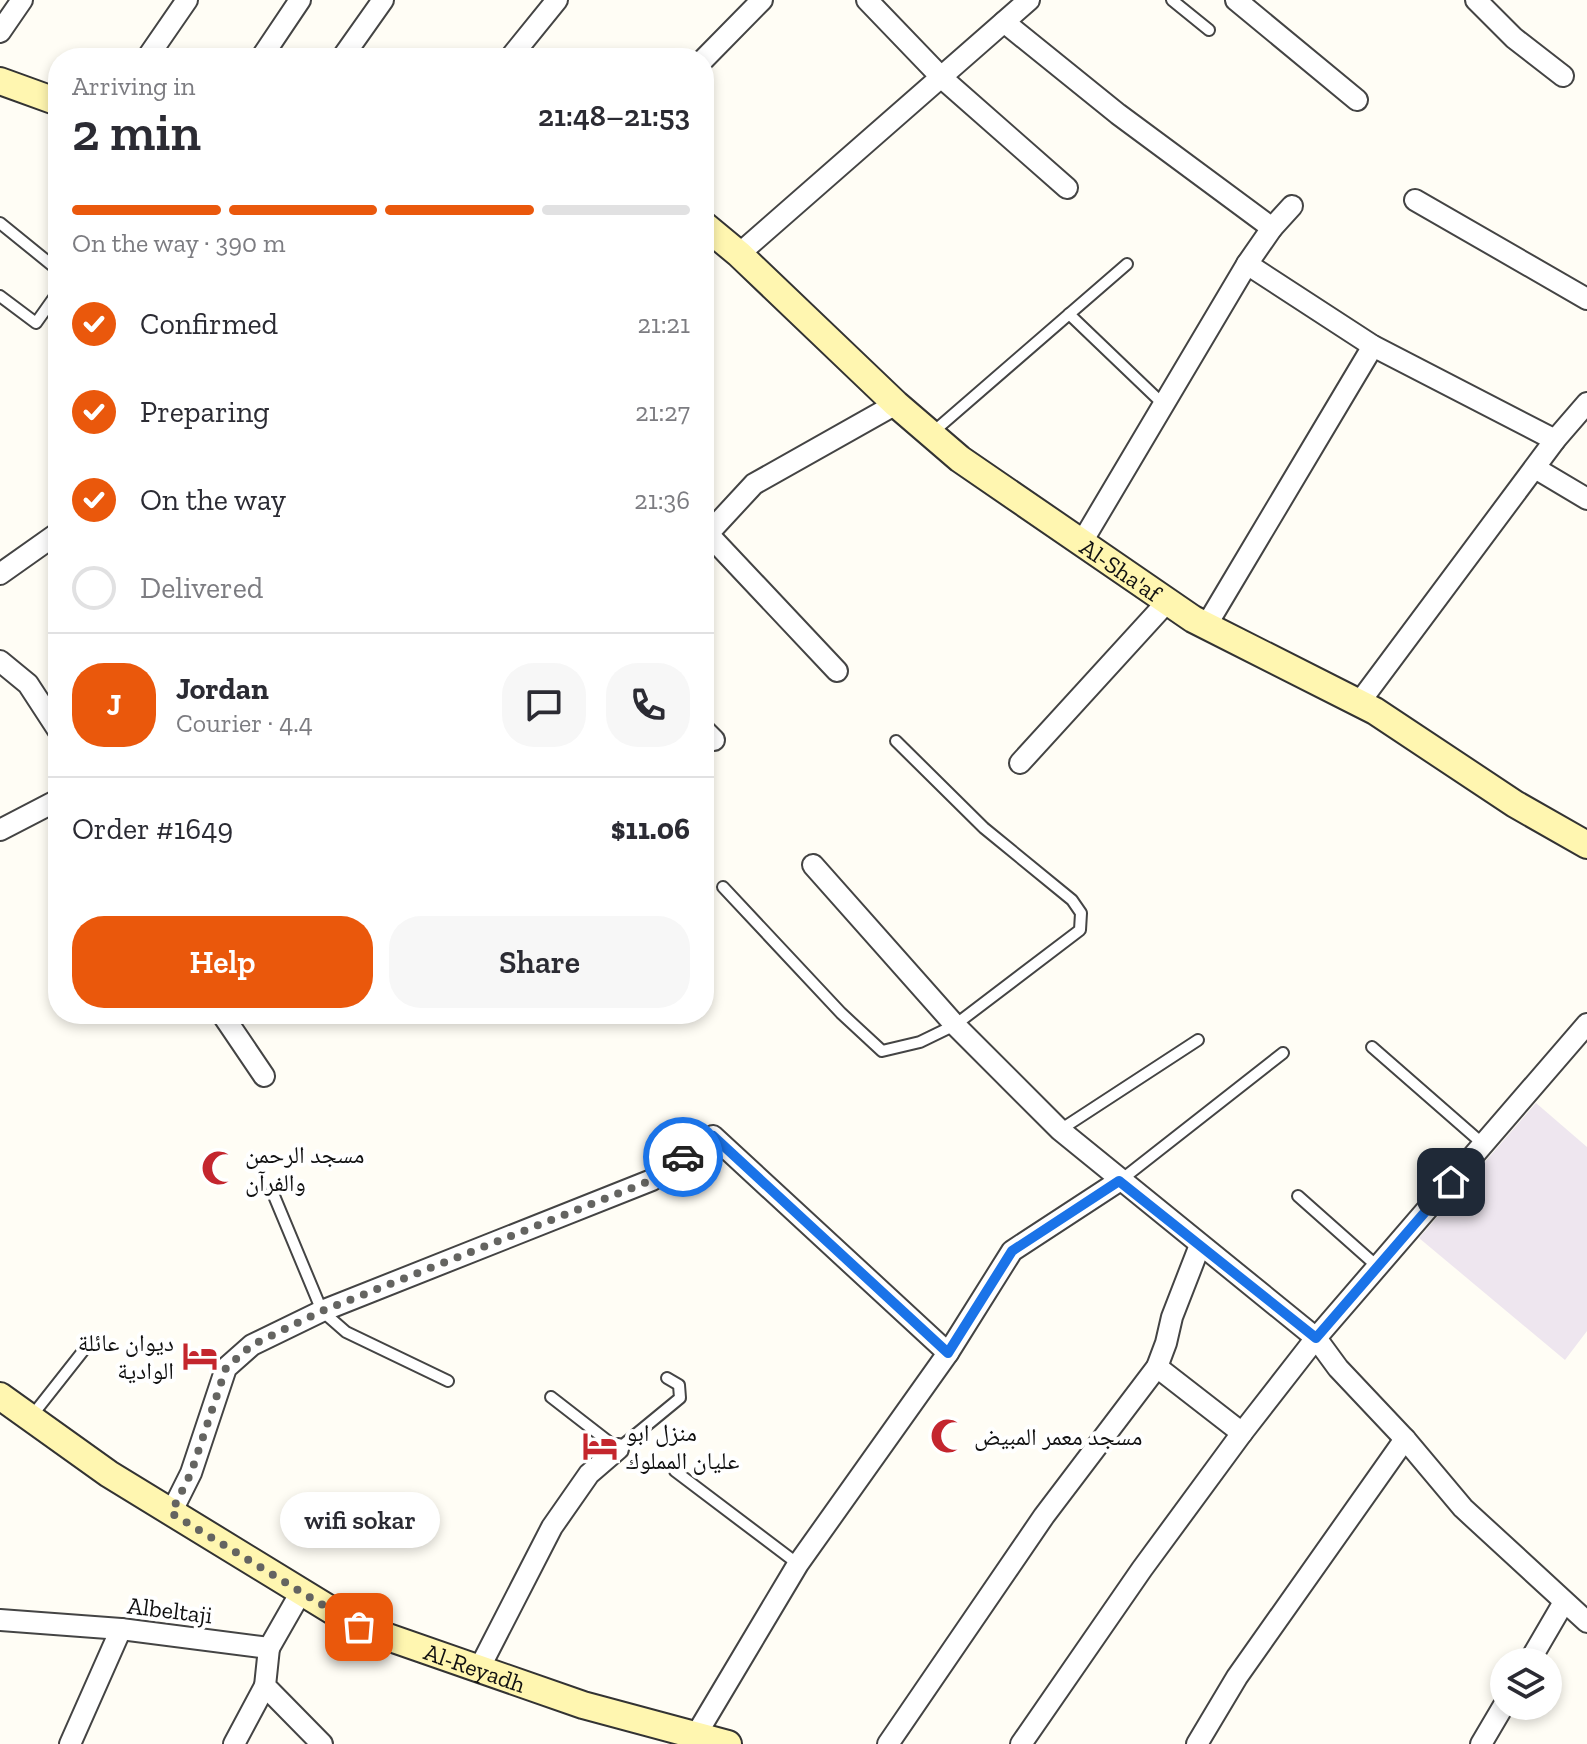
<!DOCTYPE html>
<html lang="en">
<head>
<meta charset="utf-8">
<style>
  body { margin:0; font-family:"Zilla Slab","Noto Naskh Arabic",serif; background:#f7f7f7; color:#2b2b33; height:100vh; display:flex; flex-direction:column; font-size:30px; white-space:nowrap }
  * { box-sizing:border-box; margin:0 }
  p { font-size:26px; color:#7c7c81 }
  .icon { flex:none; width:44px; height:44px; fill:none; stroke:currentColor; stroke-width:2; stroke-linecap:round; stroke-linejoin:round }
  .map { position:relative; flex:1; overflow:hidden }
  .details { position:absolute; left:48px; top:48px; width:666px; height:976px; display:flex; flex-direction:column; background:#fff; border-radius:32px; box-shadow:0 4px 12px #0003 }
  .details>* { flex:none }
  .tools { position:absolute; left:1490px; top:1648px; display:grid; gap:16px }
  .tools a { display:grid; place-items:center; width:72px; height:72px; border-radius:50%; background:#fff; box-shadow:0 4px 12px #0003; font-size:40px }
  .pin { position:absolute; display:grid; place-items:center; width:68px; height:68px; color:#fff; margin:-34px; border-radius:16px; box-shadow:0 4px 12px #0006 }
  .courier { position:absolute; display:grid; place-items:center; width:80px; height:80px; margin:-40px; border:6px solid #1a73e8; border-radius:50%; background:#fff; color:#222; box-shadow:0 2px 10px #0007 }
  .bubble { position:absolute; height:56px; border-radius:28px; background:#fff; box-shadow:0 4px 12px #0003; font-size:26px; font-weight:600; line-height:56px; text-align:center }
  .overview em { font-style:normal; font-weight:600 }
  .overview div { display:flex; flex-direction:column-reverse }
  .overview { display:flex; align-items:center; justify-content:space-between; height:136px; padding:0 24px }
  h1 { font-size:52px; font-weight:600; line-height:60px }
  .bar { display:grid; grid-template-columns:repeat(4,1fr); gap:12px 8px; align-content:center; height:96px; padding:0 24px }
  .bar i { height:10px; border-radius:6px; background:#e1e1e2 }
  .bar .current { background:#ea580c }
  .bar p { grid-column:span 4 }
  .line { display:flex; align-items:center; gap:20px; padding:0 24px; border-top:2px solid #e1e1e2 }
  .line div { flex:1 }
  .round { display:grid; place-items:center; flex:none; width:84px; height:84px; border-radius:32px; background:#f7f7f7 }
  ol { padding:0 24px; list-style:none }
  li { display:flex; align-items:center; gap:24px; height:88px }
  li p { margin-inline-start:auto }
  li .icon { padding:8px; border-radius:50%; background:#ea580c; color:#fff; stroke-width:4 }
  li:last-child { color:#7c7c81 }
  li i { width:44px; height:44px; border:4px solid #e1e1e2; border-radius:50% }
  .action { display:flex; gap:16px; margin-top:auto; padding:16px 24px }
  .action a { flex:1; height:92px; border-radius:32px; background:#ea580c; color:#fff; font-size:32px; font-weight:600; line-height:92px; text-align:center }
  .action a+a { background:#f7f7f7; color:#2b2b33 }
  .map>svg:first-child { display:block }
  .industrial { fill:#eee6ef }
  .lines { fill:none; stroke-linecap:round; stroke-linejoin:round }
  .lane-casing { stroke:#444; stroke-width:14 }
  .street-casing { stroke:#444; stroke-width:24 }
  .secondary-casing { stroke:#333; stroke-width:30 }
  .lane { stroke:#fff; stroke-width:10 }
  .street { stroke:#fff; stroke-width:20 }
  .secondary { stroke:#fff6b0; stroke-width:26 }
  .done { stroke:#646461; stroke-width:8; stroke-dasharray:0 14.4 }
  .route { stroke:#1a73e8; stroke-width:10 }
  .labels { text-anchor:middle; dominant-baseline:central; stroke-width:8; stroke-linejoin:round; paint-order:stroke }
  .street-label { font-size:24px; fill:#111; stroke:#fff }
  .poi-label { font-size:24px; fill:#111; stroke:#fff; text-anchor:start }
</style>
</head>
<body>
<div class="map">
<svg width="1587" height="1744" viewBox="0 0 1587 1744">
  <rect width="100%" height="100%" fill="#fffdf5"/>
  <polygon class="industrial" points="1536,1103 1587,1147 1587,1331 1565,1360 1419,1238"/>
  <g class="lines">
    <g class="lane-casing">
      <g id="lane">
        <polyline points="1172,0 1209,30"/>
        <polyline points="0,223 58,270"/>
        <polyline points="0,296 36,323 58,292"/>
        <polyline points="1069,314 1163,404"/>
        <polyline points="932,433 1127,264"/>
        <polyline points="723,887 841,1013 882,1051 920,1042 955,1025 1080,930 1081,913 1072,900 984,828 896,741"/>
        <polyline points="1372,1047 1483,1144"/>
        <polyline points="1060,1130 1198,1040"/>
        <polyline points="1121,1180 1283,1053"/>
        <polyline points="272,1191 322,1311 346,1332 448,1381"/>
        <polyline points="1298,1196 1378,1267"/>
        <polyline points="551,1397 618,1449 680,1398 679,1385 667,1378"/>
        <polyline points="31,1417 87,1346"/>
        <polyline points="675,1471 798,1564"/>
      </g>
    </g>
    <g class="street-casing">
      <g id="street">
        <polyline points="867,0 942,78 1067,188"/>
        <polyline points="1236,0 1357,100"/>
        <polyline points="1476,0 1514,38 1563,76"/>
        <polyline points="1004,22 1118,114 1272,228"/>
        <polyline points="0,32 22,0"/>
        <polyline points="147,58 187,0"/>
        <polyline points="261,58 300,0"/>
        <polyline points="342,58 383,0"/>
        <polyline points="510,58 557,0"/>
        <polyline points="704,59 762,0"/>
        <polyline points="1415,200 1587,299"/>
        <polyline points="739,254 1029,0"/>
        <polyline points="1247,264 1373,346 1555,440"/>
        <polyline points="1535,468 1587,499"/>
        <polyline points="708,534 837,671"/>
        <polyline points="704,538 754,484 896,404"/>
        <polyline points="1082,542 1247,264 1272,228 1292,206"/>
        <polyline points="0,574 58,533"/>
        <polyline points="1206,626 1373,346"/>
        <polyline points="0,661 28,684 58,730"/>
        <polyline points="1359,703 1555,440 1587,403"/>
        <polyline points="704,730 714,740"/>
        <polyline points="1020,763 1167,602"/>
        <polyline points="0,830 58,800"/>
        <polyline points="813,865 955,1025 1060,1130 1316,1338 1338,1368 1405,1439 1463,1508 1587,1622"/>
        <polyline points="222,1014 264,1076"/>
        <polyline points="1157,1367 1242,1433"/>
        <polyline points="171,1513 191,1473 226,1368 252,1345 322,1311 652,1180 713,1136 948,1353"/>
        <polyline points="0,1620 121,1629 269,1648 301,1592"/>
        <polyline points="269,1648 265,1686 322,1744"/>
        <polyline points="1529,1662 1564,1602"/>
        <polyline points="479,1669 552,1527 589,1474 618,1449"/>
        <polyline points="696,1735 798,1564 948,1353 1012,1251 1119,1181"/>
        <polyline points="70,1744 121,1629"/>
        <polyline points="234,1744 265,1686"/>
        <polyline points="888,1744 1044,1516 1157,1367 1166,1343 1172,1317 1200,1245"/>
        <polyline points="1021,1744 1142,1569 1242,1433 1316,1338 1587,1024"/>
        <polyline points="1197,1744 1237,1677 1405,1439"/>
        <polyline points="1481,1744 1504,1705"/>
      </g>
    </g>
    <g class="secondary-casing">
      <g id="secondary">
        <polyline points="0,81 58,102"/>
        <path id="s1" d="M 704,225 L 739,254 L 896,404 L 960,459 L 1193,619 L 1375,711 L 1515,804 L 1587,845"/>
        <path id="s2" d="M 0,1396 L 109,1474 L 359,1627 L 583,1705 L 728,1744"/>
      </g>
    </g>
    <use href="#lane" class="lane"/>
    <use href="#street" class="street"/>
    <use href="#secondary" class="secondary"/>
  </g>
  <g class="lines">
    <polyline class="done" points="359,1627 171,1513 191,1473 226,1368 252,1345 322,1311 652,1180 683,1157"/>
    <polyline class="route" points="683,1157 713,1136 948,1353 1012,1251 1119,1181 1316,1338 1451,1182"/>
  </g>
  <defs>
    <g id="mosque-bare" transform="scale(2.76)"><path d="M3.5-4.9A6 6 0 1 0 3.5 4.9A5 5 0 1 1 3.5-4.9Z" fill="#c4262e" stroke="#fff" stroke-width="2.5" paint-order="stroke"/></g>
    <g id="hotel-bare" transform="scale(2.76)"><path d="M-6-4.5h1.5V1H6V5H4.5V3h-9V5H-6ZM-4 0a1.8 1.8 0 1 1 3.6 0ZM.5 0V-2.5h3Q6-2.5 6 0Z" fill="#c4262e" stroke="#fff" stroke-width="2.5" paint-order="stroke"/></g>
  </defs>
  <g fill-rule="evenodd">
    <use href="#mosque-bare" x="219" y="1168"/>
    <use href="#hotel-bare" x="200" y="1356"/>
    <use href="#mosque-bare" x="948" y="1436"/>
    <use href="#hotel-bare" x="600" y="1446"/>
  </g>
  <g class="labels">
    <g class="street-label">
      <text stroke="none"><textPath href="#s1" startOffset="542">Al-Sha'af</textPath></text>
      <text transform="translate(170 1610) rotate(7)">Albeltaji</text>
      <text stroke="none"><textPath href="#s2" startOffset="550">Al-Reyadh</textPath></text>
    </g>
    <g class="poi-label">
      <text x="245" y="1154">مسجد الرحمن<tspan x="245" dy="28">والفرآن</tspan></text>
      <text x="174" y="1342" text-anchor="end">ديوان عائلة<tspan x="174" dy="28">الوادية</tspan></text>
      <text x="626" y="1432">منزل ابو<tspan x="626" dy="28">عليان المملوك</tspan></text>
      <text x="974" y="1436">مسجد معمر المبيض</text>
    </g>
  </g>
</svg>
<div class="tools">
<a><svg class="icon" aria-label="layers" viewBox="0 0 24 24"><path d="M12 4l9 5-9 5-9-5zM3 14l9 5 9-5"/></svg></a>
</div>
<div class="pin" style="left:359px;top:1627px;background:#ea580c"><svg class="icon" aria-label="bag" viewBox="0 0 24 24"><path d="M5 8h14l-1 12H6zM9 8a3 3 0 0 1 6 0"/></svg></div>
<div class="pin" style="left:1451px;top:1182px;background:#1f2937"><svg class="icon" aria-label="home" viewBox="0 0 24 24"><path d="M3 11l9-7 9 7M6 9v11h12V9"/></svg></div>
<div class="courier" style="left:683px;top:1157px"><svg class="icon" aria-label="car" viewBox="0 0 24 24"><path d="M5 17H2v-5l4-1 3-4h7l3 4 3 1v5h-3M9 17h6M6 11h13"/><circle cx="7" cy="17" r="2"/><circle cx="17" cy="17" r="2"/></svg></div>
<div class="bubble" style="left:280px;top:1492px;width:160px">wifi sokar</div>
<section class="details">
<div class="overview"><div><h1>2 min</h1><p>Arriving in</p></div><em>21:48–21:53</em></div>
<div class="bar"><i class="current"></i><i class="current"></i><i class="current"></i><i></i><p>On the way · 390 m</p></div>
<ol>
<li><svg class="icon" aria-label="check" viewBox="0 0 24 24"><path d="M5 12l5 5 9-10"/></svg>Confirmed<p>21:21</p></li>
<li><svg class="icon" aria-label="check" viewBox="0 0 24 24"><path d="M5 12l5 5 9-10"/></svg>Preparing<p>21:27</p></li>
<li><svg class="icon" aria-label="check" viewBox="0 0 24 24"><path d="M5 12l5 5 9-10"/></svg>On the way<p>21:36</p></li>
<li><i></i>Delivered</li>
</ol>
<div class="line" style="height:144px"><b class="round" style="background:#ea580c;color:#fff">J</b><div><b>Jordan</b><p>Courier · 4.4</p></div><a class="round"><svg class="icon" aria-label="chat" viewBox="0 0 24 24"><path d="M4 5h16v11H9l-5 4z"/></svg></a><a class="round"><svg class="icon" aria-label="phone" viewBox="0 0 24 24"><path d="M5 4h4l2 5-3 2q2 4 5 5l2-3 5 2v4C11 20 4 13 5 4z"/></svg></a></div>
<div class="line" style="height:104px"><div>Order #1649</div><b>$11.06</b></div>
<div class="action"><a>Help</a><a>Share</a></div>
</section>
</div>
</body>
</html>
